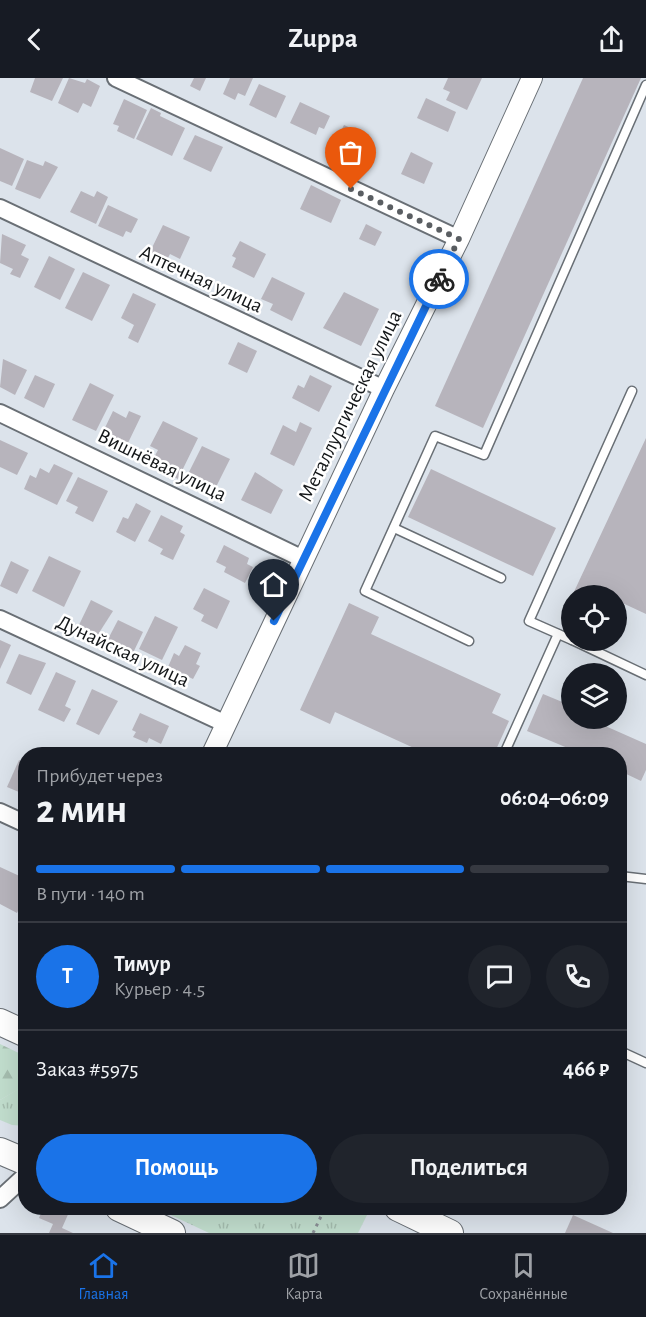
<!DOCTYPE html>
<html lang="ru">
<head>
<meta charset="utf-8">
<style>
  body { margin:0; font-family:"Alegreya Sans",sans-serif; background:#20242c; color:#f1f3f6; height:100vh; display:flex; flex-direction:column; font-size:22px; white-space:nowrap }
  * { box-sizing:border-box; margin:0 }
  p { font-size:20px; color:#9ea1a6 }
  .icon { flex:none; width:33px; height:33px; fill:none; stroke:currentColor; stroke-width:2; stroke-linecap:round; stroke-linejoin:round }
  .map { position:relative; flex:1; overflow:hidden }
  .panel { position:absolute; left:18px; top:669px; width:609px; height:468px; display:flex; flex-direction:column; background:#171b24; border-radius:24px; box-shadow:0 6px 24px #0002 }
  .panel>* { flex:none }
  .buttons { position:absolute; left:561px; top:507px; display:grid; gap:12px }
  .buttons a { display:grid; place-items:center; width:66px; height:66px; border-radius:50%; background:#171b24; box-shadow:0 6px 24px #0002; font-size:30px }
  .pin { position:absolute; display:grid; place-items:center; width:51px; height:51px; color:#fff; margin:-62px -26px; border-radius:50% 50% 50% 0; rotate:-45deg; box-shadow:0 0 6px #0007 }
  .pin .icon { rotate:45deg }
  .courier { position:absolute; display:grid; place-items:center; width:60px; height:60px; margin:-30px; border:4px solid #1a73e8; border-radius:50%; background:#fff; color:#222; box-shadow:0 2px 8px #0007 }
  .headline em { font-style:normal; font-weight:700 }
  .headline div { display:flex; flex-direction:column-reverse }
  .headline { display:flex; align-items:center; justify-content:space-between; height:102px; padding:0 18px }
  h1 { font-size:39px; font-weight:700; line-height:45px }
  .bar { display:grid; grid-template-columns:repeat(4,1fr); gap:9px 6px; align-content:center; height:72px; padding:0 18px }
  .bar i { height:8px; border-radius:4px; background:#363941 }
  .bar .on { background:#1a73e8 }
  .bar p { grid-column:span 4 }
  .line { display:flex; align-items:center; gap:15px; padding:0 18px; border-top:2px solid #363941 }
  .line div { flex:1 }
  .round { display:grid; place-items:center; flex:none; width:63px; height:63px; border-radius:32px; background:#20242c }
  .action { display:flex; gap:12px; margin-top:auto; padding:12px 18px }
  .action a { flex:1; height:69px; border-radius:36px; background:#1a73e8; color:#fff; font-size:24px; font-weight:700; line-height:69px; text-align:center }
  .action a+a { background:#20242c; color:#f1f3f6 }
  header { display:flex; justify-content:space-between; align-items:center; height:78px; padding:0 18px; background:#171b24; font-size:27px; font-weight:700 }
  .dock { display:flex; justify-content:space-around; align-items:center; height:84px; border-top:2px solid #363941; background:#171b24; font-size:16px; color:#9ea1a6 }
  .dock a { display:grid; justify-items:center; gap:3px }
  .dock .on { color:#1a73e8 }
  .map>svg:first-child { display:block }
  .grass { fill:url(#grass-tufts) }
  .forest { fill:url(#forest-firs) }
  .building { fill:#b7b4bc }
  .lines { fill:none; stroke-linecap:round; stroke-linejoin:round }
  .service-casing { stroke:#696f75; stroke-width:11 }
  .minor-casing { stroke:#696f75; stroke-width:20 }
  .tertiary-casing { stroke:#696f75; stroke-width:22 }
  .primary-casing { stroke:#696f75; stroke-width:28 }
  .path { stroke:#8a8f95; stroke-width:3; stroke-dasharray:3 4.5; stroke-linecap:butt }
  .service { stroke:#fff; stroke-width:8 }
  .minor { stroke:#fff; stroke-width:16 }
  .tertiary { stroke:#fff; stroke-width:20 }
  .primary { stroke:#fff; stroke-width:26 }
  .done { stroke:#5a5e62; stroke-width:6; stroke-dasharray:0 10.8 }
  .route { stroke:#1a73e8; stroke-width:8 }
  .labels { text-anchor:middle; dominant-baseline:central; stroke-width:5; stroke-linejoin:round; paint-order:stroke }
  .street-label { font-size:21px; fill:#141719; stroke:#fff }
</style>
</head>
<body>
<header><svg class="icon" aria-label="back" viewBox="0 0 24 24"><path d="M15 5l-7 7 7 7"/></svg>Zuppa<svg class="icon" aria-label="share" viewBox="0 0 24 24"><path d="M12 15V3M7 8l5-5 5 5M5 13v7h14v-7"/></svg></header>
<div class="map">
<svg width="646" height="1155" viewBox="0 0 646 1155">
  <defs>
    <pattern id="grass-tufts" width="24" height="20" patternUnits="userSpaceOnUse" patternTransform="scale(1.5)"><rect width="24" height="20" fill="#c1ddcd"/><path d="M3 7l-1-3M5 7V3M7 7l1-3M15 17l-1-3M17 17v-4M19 17l1-3" fill="none" stroke="#a5bdaf"/></pattern>
    <pattern id="forest-firs" width="22" height="20" patternUnits="userSpaceOnUse" patternTransform="scale(1.5)"><rect width="22" height="20" fill="#c1ddcd"/><path d="M5 1l3.5 6h-7zM16 11l3.5 6h-7z" fill="#a5bdaf"/></pattern>
  </defs>
  <rect width="100%" height="100%" fill="#dce3eb"/>
  <g class="grass">
    <polygon points="25,1007 25,1048 12,1047 0,1042 0,1022"/>
    <polygon points="156,1130 357,1130 368,1135 358,1155 209,1155"/>
  </g>
  <polygon class="forest" points="0,966 25,978 26,1007 0,1022"/>
  <g class="building">
    <polygon points="35,0 63,0 52,23 30,14"/>
    <polygon points="69,0 85,5 87,1 100,8 91,29 83,25 78,35 58,25"/>
    <polygon points="194,0 206,0 200,13 190,8"/>
    <polygon points="230,0 253,0 245,18 238,15 235,22 223,16"/>
    <polygon points="448,0 482,0 467,32 446,22 450,14 443,11"/>
    <polygon points="583,0 641,0 483,350 435,328"/>
    <polygon points="259,6 286,18 276,40 249,27"/>
    <polygon points="426,20 456,34 448,54 417,40"/>
    <polygon points="124,21 147,32 134,61 117,53 119,48 113,46"/>
    <polygon points="300,24 330,38 324,51 319,49 316,57 290,45"/>
    <polygon points="151,30 161,35 160,38 185,50 172,78 136,61"/>
    <polygon points="344,47 368,58 359,76 335,65"/>
    <polygon points="195,57 223,69 211,94 183,81"/>
    <polygon points="0,70 24,81 12,108 0,103"/>
    <polygon points="411,74 433,85 424,106 401,96"/>
    <polygon points="27,82 43,88 45,83 58,89 40,121 15,111"/>
    <polygon points="311,107 341,122 331,145 300,131"/>
    <polygon points="81,113 94,119 97,113 108,119 96,146 70,134"/>
    <polygon points="108,127 138,141 131,155 126,153 123,159 98,148"/>
    <polygon points="366,146 382,154 375,168 359,161"/>
    <polygon points="163,147 190,159 180,181 170,176 166,184 149,176"/>
    <polygon points="2,156 26,167 21,177 29,181 20,200 10,196 13,191 0,185"/>
    <polygon points="240,163 266,176 254,200 232,189 236,180 232,178"/>
    <polygon points="49,178 75,191 60,222 34,209"/>
    <polygon points="83,194 110,207 92,243 65,230"/>
    <polygon points="272,199 305,215 292,243 270,232 273,226 261,221"/>
    <polygon points="344,214 379,231 361,268 323,250"/>
    <polygon points="133,215 156,226 138,265 128,260 134,247 121,240"/>
    <polygon points="238,264 257,273 247,295 228,286"/>
    <polygon points="3,281 27,292 15,317 0,309"/>
    <polygon points="35,297 55,306 44,330 24,320"/>
    <polygon points="310,297 332,308 319,334 292,320 298,307 304,310"/>
    <polygon points="90,305 114,317 96,353 72,342"/>
    <polygon points="113,333 126,340 129,333 141,338 127,367 102,356"/>
    <polygon points="163,343 198,360 178,401 150,387 158,372 150,368"/>
    <polygon points="300,344 312,350 294,388 270,376 283,347 296,354"/>
    <polygon points="646,360 646,536 616,522 616,518 572,518"/>
    <polygon points="0,362 28,375 17,397 0,389"/>
    <polygon points="202,368 230,381 215,411 187,398"/>
    <polygon points="54,386 73,395 57,427 24,411 30,397 36,400 40,390 49,395"/>
    <polygon points="431,391 556,450 533,498 408,439"/>
    <polygon points="255,394 283,412 271,436 241,422"/>
    <polygon points="78,399 108,413 93,444 75,435 78,429 66,423"/>
    <polygon points="136,425 151,433 135,464 116,454 123,439 128,441"/>
    <polygon points="161,437 183,448 180,454 185,457 173,482 160,476 163,471 148,463"/>
    <polygon points="224,467 249,480 247,486 253,489 245,505 224,494 226,489 216,484"/>
    <polygon points="49,478 81,493 64,529 32,513"/>
    <polygon points="11,483 29,492 17,516 0,508"/>
    <polygon points="204,510 230,523 217,551 201,543 204,537 193,531"/>
    <polygon points="91,522 113,533 97,558 78,549"/>
    <polygon points="349,525 379,539 371,556 501,616 492,635 509,643 494,676 427,676 335,634 330,646 300,632"/>
    <polygon points="155,538 178,549 162,582 139,571"/>
    <polygon points="118,542 143,554 133,575 107,563"/>
    <polygon points="0,562 11,567 0,591"/>
    <polygon points="185,567 201,575 196,586 200,588 193,601 168,589 174,575 179,578"/>
    <polygon points="19,576 46,585 31,617 6,605"/>
    <polygon points="56,594 76,603 65,628 71,631 64,644 38,632"/>
    <polygon points="92,611 118,623 99,657 76,646"/>
    <polygon points="543,616 572,628 572,640 595,640 594,643 646,666 646,692 641,703 620,693 620,676 582,676 527,653"/>
    <polygon points="140,635 169,648 161,666 149,660 147,665 133,659 136,654 132,652"/>
    <polygon points="19,682 26,685 26,717 7,709"/>
    <polygon points="0,789 26,801 26,817 17,835 0,826"/>
    <polygon points="43,1130 70,1132 62,1150 73,1155 49,1155 53,1146 39,1140"/>
    <polygon points="500,1130 515,1130 513,1135"/>
    <polygon points="573,1137 613,1155 565,1155"/>
  </g>
  <g class="lines">
    <g class="service-casing">
      <g id="service">
        <polyline points="394,450 501,500"/>
        <polyline points="572,562 529,543 632,313"/>
        <polyline points="572,562 646,597"/>
        <polyline points="469,563 365,513 435,358 484,377 646,7"/>
        <polyline points="504,676 558,556"/>
        <polyline points="620,798 646,801"/>
        <polyline points="620,973 646,985"/>
      </g>
    </g>
    <g class="minor-casing">
      <g id="minor">
        <polyline points="116,0 459,161"/>
        <polyline points="0,130 384,311"/>
        <polyline points="0,335 303,481"/>
        <polyline points="0,541 226,646"/>
        <polyline points="0,734 26,746"/>
        <polyline points="0,1121 26,1097"/>
      </g>
    </g>
    <g class="tertiary-casing">
      <polyline id="tertiary" points="212,676 384,311 459,161 532,0"/>
    </g>
    <g class="primary-casing">
      <g id="primary">
        <polyline points="0,944 26,956"/>
        <polyline points="0,1073 26,1084"/>
        <polyline points="119,1130 172,1155"/>
        <polyline points="398,1130 450,1155"/>
      </g>
    </g>
    <polyline class="path" points="313,1155 325,1130"/>
    <use href="#service" class="service"/>
    <use href="#minor" class="minor"/>
    <use href="#tertiary" class="tertiary"/>
    <use href="#primary" class="primary"/>
  </g>
  <g class="lines">
    <polyline class="done" points="351,111 459,161 439,201"/>
    <polyline class="route" points="274,543 439,201"/>
  </g>
  <g class="labels">
    <g class="street-label">
      <text transform="translate(201 201) rotate(25)">Аптечная улица</text>
      <text transform="translate(350 328) rotate(-64)">Металлургическая улица</text>
      <text transform="translate(162 387) rotate(26)">Вишнёвая улица</text>
      <text transform="translate(123 573) rotate(25)">Дунайская улица</text>
    </g>
  </g>
</svg>
<div class="buttons">
<a><svg class="icon" aria-label="locate" viewBox="0 0 24 24"><circle cx="12" cy="12" r="6"/><path d="M12 2v4M12 18v4M2 12h4M18 12h4"/></svg></a>
<a><svg class="icon" aria-label="layers" viewBox="0 0 24 24"><path d="M12 4l9 5-9 5-9-5zM3 14l9 5 9-5"/></svg></a>
</div>
<div class="pin" style="left:351px;top:111px;background:#ea580c"><svg class="icon" aria-label="bag" viewBox="0 0 24 24"><path d="M5 8h14l-1 12H6zM9 8a3 3 0 0 1 6 0"/></svg></div>
<div class="pin" style="left:274px;top:543px;background:#1f2937"><svg class="icon" aria-label="home" viewBox="0 0 24 24"><path d="M3 11l9-7 9 7M6 9v11h12V9"/></svg></div>
<div class="courier" style="left:439px;top:201px"><svg class="icon" aria-label="bike" viewBox="0 0 24 24"><circle cx="6" cy="16" r="4"/><circle cx="18" cy="16" r="4"/><path d="M6 16l4-8h5l3 8M10 8l3 8H6M13 5h3"/></svg></div>
<section class="panel">
<div class="headline"><div><h1>2 мин</h1><p>Прибудет через</p></div><em>06:04–06:09</em></div>
<div class="bar"><i class="on"></i><i class="on"></i><i class="on"></i><i></i><p>В пути · 140 m</p></div>
<div class="line" style="height:108px"><b class="round" style="background:#1a73e8;color:#fff">Т</b><div><b>Тимур</b><p>Курьер · 4.5</p></div><a class="round"><svg class="icon" aria-label="chat" viewBox="0 0 24 24"><path d="M4 5h16v11H9l-5 4z"/></svg></a><a class="round"><svg class="icon" aria-label="phone" viewBox="0 0 24 24"><path d="M5 4h4l2 5-3 2q2 4 5 5l2-3 5 2v4C11 20 4 13 5 4z"/></svg></a></div>
<div class="line" style="height:78px"><div>Заказ #5975</div><b>466 ₽</b></div>
<div class="action"><a>Помощь</a><a>Поделиться</a></div>
</section>
</div>
<nav class="dock">
<a class="on"><svg class="icon" aria-label="home" viewBox="0 0 24 24"><path d="M3 11l9-7 9 7M6 9v11h12V9"/></svg>Главная</a>
<a><svg class="icon" aria-label="map" viewBox="0 0 24 24"><path d="M3 6l6-2 6 2 6-2v14l-6 2-6-2-6 2zM9 4v14M15 6v14"/></svg>Карта</a>
<a><svg class="icon" aria-label="saved" viewBox="0 0 24 24"><path d="M7 4h10v16l-5-4-5 4z"/></svg>Сохранённые</a>
</nav>
</body>
</html>
